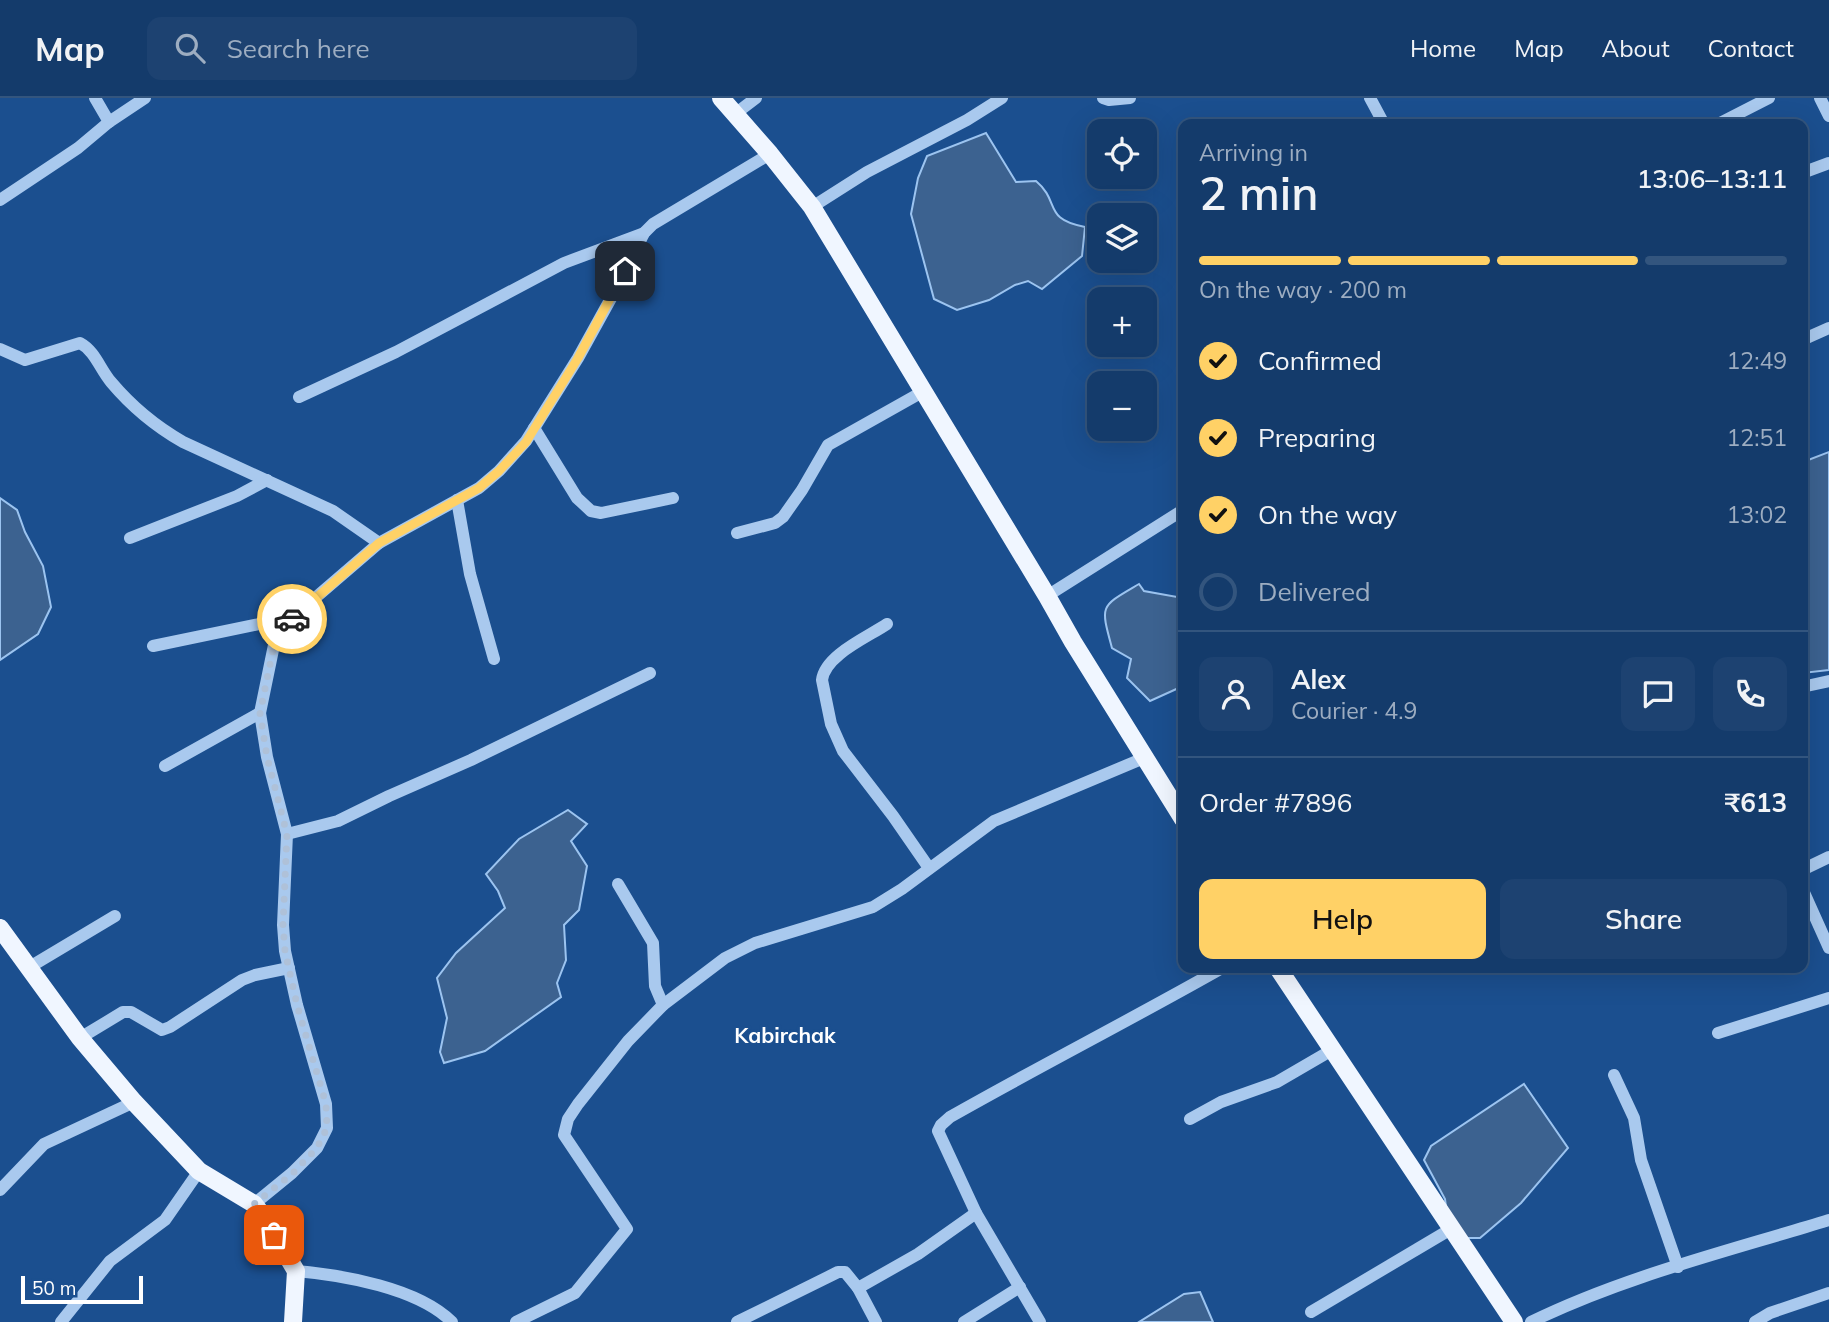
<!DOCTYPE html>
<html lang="en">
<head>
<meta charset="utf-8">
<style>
  body { margin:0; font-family:Mulish,sans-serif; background:#1d4271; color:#f1f3f6; height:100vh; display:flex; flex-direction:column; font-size:26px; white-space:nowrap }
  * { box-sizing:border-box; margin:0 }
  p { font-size:23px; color:#9dadc1 }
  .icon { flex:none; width:38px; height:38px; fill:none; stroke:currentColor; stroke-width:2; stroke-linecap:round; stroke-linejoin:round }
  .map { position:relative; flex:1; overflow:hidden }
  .panel { position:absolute; left:1178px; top:21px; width:630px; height:854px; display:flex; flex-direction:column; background:#143b6b; border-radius:14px; box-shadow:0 7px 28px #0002,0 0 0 2px #33557e }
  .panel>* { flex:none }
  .buttons { position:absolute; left:1087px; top:21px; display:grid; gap:14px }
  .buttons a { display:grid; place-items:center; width:70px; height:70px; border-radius:14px; background:#143b6b; box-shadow:0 7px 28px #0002,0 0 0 2px #33557e; font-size:35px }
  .scale { position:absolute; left:21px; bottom:18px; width:122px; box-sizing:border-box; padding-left:7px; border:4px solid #fff; border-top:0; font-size:19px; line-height:24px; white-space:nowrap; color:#fff; -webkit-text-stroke:5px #1b4f8f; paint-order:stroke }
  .pin { position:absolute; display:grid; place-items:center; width:60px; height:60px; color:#fff; margin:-30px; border-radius:14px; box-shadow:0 4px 10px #0006 }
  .courier { position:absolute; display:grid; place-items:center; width:70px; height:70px; margin:-35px; border:5px solid #ffd166; border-radius:50%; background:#fff; color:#222; box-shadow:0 2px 9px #0007 }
  .overview em { font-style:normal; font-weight:600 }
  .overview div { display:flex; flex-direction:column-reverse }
  .overview { display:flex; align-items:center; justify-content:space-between; height:119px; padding:0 21px }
  h1 { font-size:46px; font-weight:600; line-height:52px }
  .bar { display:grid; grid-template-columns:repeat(4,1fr); gap:10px 7px; align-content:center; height:84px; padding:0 21px }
  .bar i { height:9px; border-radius:5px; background:#33557e }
  .bar .selected { background:#ffd166 }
  .bar p { grid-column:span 4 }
  .line { display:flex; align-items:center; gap:18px; padding:0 21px; border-top:2px solid #33557e }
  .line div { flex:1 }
  .round { display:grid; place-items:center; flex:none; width:74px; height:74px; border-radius:14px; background:#1d4271 }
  ol { padding:0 21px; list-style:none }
  li { display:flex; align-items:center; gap:21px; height:77px }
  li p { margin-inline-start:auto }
  li .icon { padding:7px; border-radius:50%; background:#ffd166; color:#111; stroke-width:4 }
  li:last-child { color:#9dadc1 }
  li i { width:38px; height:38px; border:4px solid #33557e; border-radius:50% }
  .primary-button { display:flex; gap:14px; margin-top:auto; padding:14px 21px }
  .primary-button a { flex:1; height:80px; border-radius:14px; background:#ffd166; color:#111; font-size:28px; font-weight:600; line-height:80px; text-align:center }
  .primary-button a+a { background:#1d4271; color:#f1f3f6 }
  header { display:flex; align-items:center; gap:42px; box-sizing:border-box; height:98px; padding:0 35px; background:#143b6b; border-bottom:2px solid #33557e }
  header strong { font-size:33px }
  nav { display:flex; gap:38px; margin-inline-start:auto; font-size:24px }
  .search { width:490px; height:63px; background:#1d4271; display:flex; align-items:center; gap:18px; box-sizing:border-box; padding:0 24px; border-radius:14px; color:#9dadc1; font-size:26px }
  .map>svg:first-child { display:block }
  .water { fill:#3c6290; stroke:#9cc4f0; stroke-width:2 }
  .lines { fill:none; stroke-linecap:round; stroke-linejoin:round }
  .minor { stroke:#a9c9ee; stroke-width:12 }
  .major { stroke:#f0f6ff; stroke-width:18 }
  .done { stroke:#afc1d8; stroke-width:7; stroke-dasharray:0 12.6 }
  .route { stroke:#ffd166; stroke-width:9 }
  .labels { text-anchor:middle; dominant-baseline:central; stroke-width:6; stroke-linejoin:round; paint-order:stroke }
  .neighbourhood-label { font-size:21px; font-weight:bold; fill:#fff; stroke:#1b4f8f }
</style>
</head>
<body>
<header>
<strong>Map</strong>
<div class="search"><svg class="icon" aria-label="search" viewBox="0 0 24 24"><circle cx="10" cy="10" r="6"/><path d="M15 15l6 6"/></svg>Search here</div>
<nav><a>Home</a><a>Map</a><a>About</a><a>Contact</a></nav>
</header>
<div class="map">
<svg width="1829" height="1224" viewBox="0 0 1829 1224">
  <rect width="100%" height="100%" fill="#1b4f8f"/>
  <g class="water">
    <path d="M 986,35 L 1016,84 L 1036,83 C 1061,104 1042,121 1085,129 L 1082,158 L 1042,191 L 1028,183 L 1015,187 L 989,202 L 957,212 L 934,201 L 911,116 L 918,80 L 927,58 Z"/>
    <polygon points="1829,354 1829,572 1803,575 1803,364"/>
    <polygon points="0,400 17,412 25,434 43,468 51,509 38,536 0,562"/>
    <path d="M 1139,486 L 1144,493 L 1183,500 L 1183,588 L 1150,603 L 1127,580 L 1131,561 L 1112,550 C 1100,506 1100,509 1139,486 Z"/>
    <polygon points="568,712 587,726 571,743 587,768 579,812 564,827 566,862 557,885 561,899 485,953 444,965 440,954 447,920 437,880 456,855 505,810 498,793 486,776 519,741"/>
    <polygon points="1524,986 1568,1050 1521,1105 1480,1140 1463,1140 1448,1123 1445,1101 1424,1062 1431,1048"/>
    <polygon points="1200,1194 1213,1224 1139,1224 1184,1196"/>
  </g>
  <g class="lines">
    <g class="minor">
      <polyline points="95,0 109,24"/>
      <polyline points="1103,0 1109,2 1130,0"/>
      <polyline points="1370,0 1384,26"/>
      <polyline points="1820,0 1829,18"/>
      <polyline points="735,16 756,0"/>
      <polyline points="1718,26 1769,0"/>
      <polyline points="1802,75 1829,65"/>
      <polyline points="0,102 78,50 109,24 145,0"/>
      <polyline points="812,109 867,74 967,22 1002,0"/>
      <polyline points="1802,242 1829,230"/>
      <path d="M 0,251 L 25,262 L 80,245 C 95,253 100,271 111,284 C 132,309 155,328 183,344 L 333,413 L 379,445"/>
      <polyline points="299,299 396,254 564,165 644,135"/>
      <polyline points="534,330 577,400 591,413 601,415 673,400"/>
      <polyline points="457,402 470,476 494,561"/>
      <polyline points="737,435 775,425 783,419 802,392 828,347 924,293"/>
      <polyline points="130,440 237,398 267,382"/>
      <polyline points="1047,498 1183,412"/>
      <path d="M 887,526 C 868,539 825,557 822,582 L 831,626 L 843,653 L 893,718 L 929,770"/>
      <polyline points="153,548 293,519"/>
      <polyline points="1802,589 1829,583"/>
      <polyline points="165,668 260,615"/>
      <polyline points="287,736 338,723 389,698 471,662 650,575"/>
      <polyline points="1802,772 1829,759"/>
      <polyline points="618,786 653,845 655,888 663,907"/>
      <polyline points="1802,790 1829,850"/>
      <polyline points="28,870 115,818"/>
      <polyline points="1718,935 1829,900"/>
      <polyline points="80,940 123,914 131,914 162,932 170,929 242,882 255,877 289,870"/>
      <polyline points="1614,977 1634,1020 1641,1062 1678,1169"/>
      <polyline points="1190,1021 1221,1004 1277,984 1332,952"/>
      <polyline points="0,1092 44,1046 134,1004"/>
      <polyline points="254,1106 292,1075 317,1050 327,1030 326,1006 297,907 285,853 283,827 287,736 267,659 260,615 274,547 283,530 293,519 379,445 479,390 499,373 526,343 578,260 615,193 644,135 653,126 770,56"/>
      <path d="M 296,1173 C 343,1177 418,1190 452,1224"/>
      <polyline points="858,1190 918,1156 976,1115"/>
      <polyline points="1311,1214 1451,1131"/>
      <polyline points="61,1224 110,1163 165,1122 199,1073"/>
      <polyline points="516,1224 575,1195 627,1131 564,1037 568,1021 578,1006 628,943 663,907 725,860 755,845 873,809 902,791 994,723 1144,660"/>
      <polyline points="737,1224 838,1174 845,1174 858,1190 876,1224"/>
      <polyline points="964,1224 1020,1189"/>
      <path d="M 1040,1224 L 976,1115 L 938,1033 L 941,1027 L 950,1019 C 1040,968 1132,921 1222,870"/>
      <path d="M 1531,1224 C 1625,1178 1729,1153 1829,1122"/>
      <polyline points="1755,1224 1770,1215 1829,1195"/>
    </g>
    <g class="major">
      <polyline points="721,0 770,56 812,109 1047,498 1073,544 1183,721"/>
      <polyline points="0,830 80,940 134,1004 199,1073 254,1106 264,1119 296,1173 293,1224"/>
      <polyline points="1278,870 1514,1224"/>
    </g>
  </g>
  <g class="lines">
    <polyline class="done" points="274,1137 254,1106 292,1076 317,1050 327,1030 326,1006 297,907 285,853 283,827 287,736 267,659 260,615 274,547 283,530 292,521"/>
    <polyline class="route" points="292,521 379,445 479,390 499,373 526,344 578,260 625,173"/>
  </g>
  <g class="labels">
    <g class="neighbourhood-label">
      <text x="785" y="937">Kabirchak</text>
    </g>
  </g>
</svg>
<div class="buttons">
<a><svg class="icon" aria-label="locate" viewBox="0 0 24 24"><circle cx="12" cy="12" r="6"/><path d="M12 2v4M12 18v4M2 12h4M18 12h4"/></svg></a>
<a><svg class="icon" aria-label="layers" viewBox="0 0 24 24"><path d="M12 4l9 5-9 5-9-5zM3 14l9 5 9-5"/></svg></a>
<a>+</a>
<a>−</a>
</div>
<div class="scale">50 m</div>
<div class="pin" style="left:274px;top:1137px;background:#ea580c"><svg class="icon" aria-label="bag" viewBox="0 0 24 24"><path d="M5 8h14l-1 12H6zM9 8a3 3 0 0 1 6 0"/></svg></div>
<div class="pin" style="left:625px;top:173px;background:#1f2937"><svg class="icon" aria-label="home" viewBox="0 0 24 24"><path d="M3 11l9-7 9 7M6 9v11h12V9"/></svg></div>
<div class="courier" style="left:292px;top:521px"><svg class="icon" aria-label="car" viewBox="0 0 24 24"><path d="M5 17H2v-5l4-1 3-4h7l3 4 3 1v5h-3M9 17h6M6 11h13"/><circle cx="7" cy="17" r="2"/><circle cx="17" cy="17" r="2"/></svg></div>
<section class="panel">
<div class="overview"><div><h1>2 min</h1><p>Arriving in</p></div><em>13:06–13:11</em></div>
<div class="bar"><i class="selected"></i><i class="selected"></i><i class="selected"></i><i></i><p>On the way · 200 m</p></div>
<ol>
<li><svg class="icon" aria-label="check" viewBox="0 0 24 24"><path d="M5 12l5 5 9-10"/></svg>Confirmed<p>12:49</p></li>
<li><svg class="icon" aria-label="check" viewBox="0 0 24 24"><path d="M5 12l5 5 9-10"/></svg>Preparing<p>12:51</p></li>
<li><svg class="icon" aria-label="check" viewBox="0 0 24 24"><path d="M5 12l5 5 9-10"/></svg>On the way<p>13:02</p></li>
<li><i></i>Delivered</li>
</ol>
<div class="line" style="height:126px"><a class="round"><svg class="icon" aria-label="person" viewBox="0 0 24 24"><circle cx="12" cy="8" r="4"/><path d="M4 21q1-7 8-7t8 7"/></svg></a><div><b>Alex</b><p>Courier · 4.9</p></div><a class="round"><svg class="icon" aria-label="chat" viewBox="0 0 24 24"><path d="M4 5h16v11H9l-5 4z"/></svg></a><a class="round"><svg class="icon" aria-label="phone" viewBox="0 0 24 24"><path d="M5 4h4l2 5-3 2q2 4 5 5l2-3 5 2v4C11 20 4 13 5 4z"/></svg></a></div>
<div class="line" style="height:91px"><div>Order #7896</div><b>₹613</b></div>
<div class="primary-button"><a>Help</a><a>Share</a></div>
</section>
</div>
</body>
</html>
